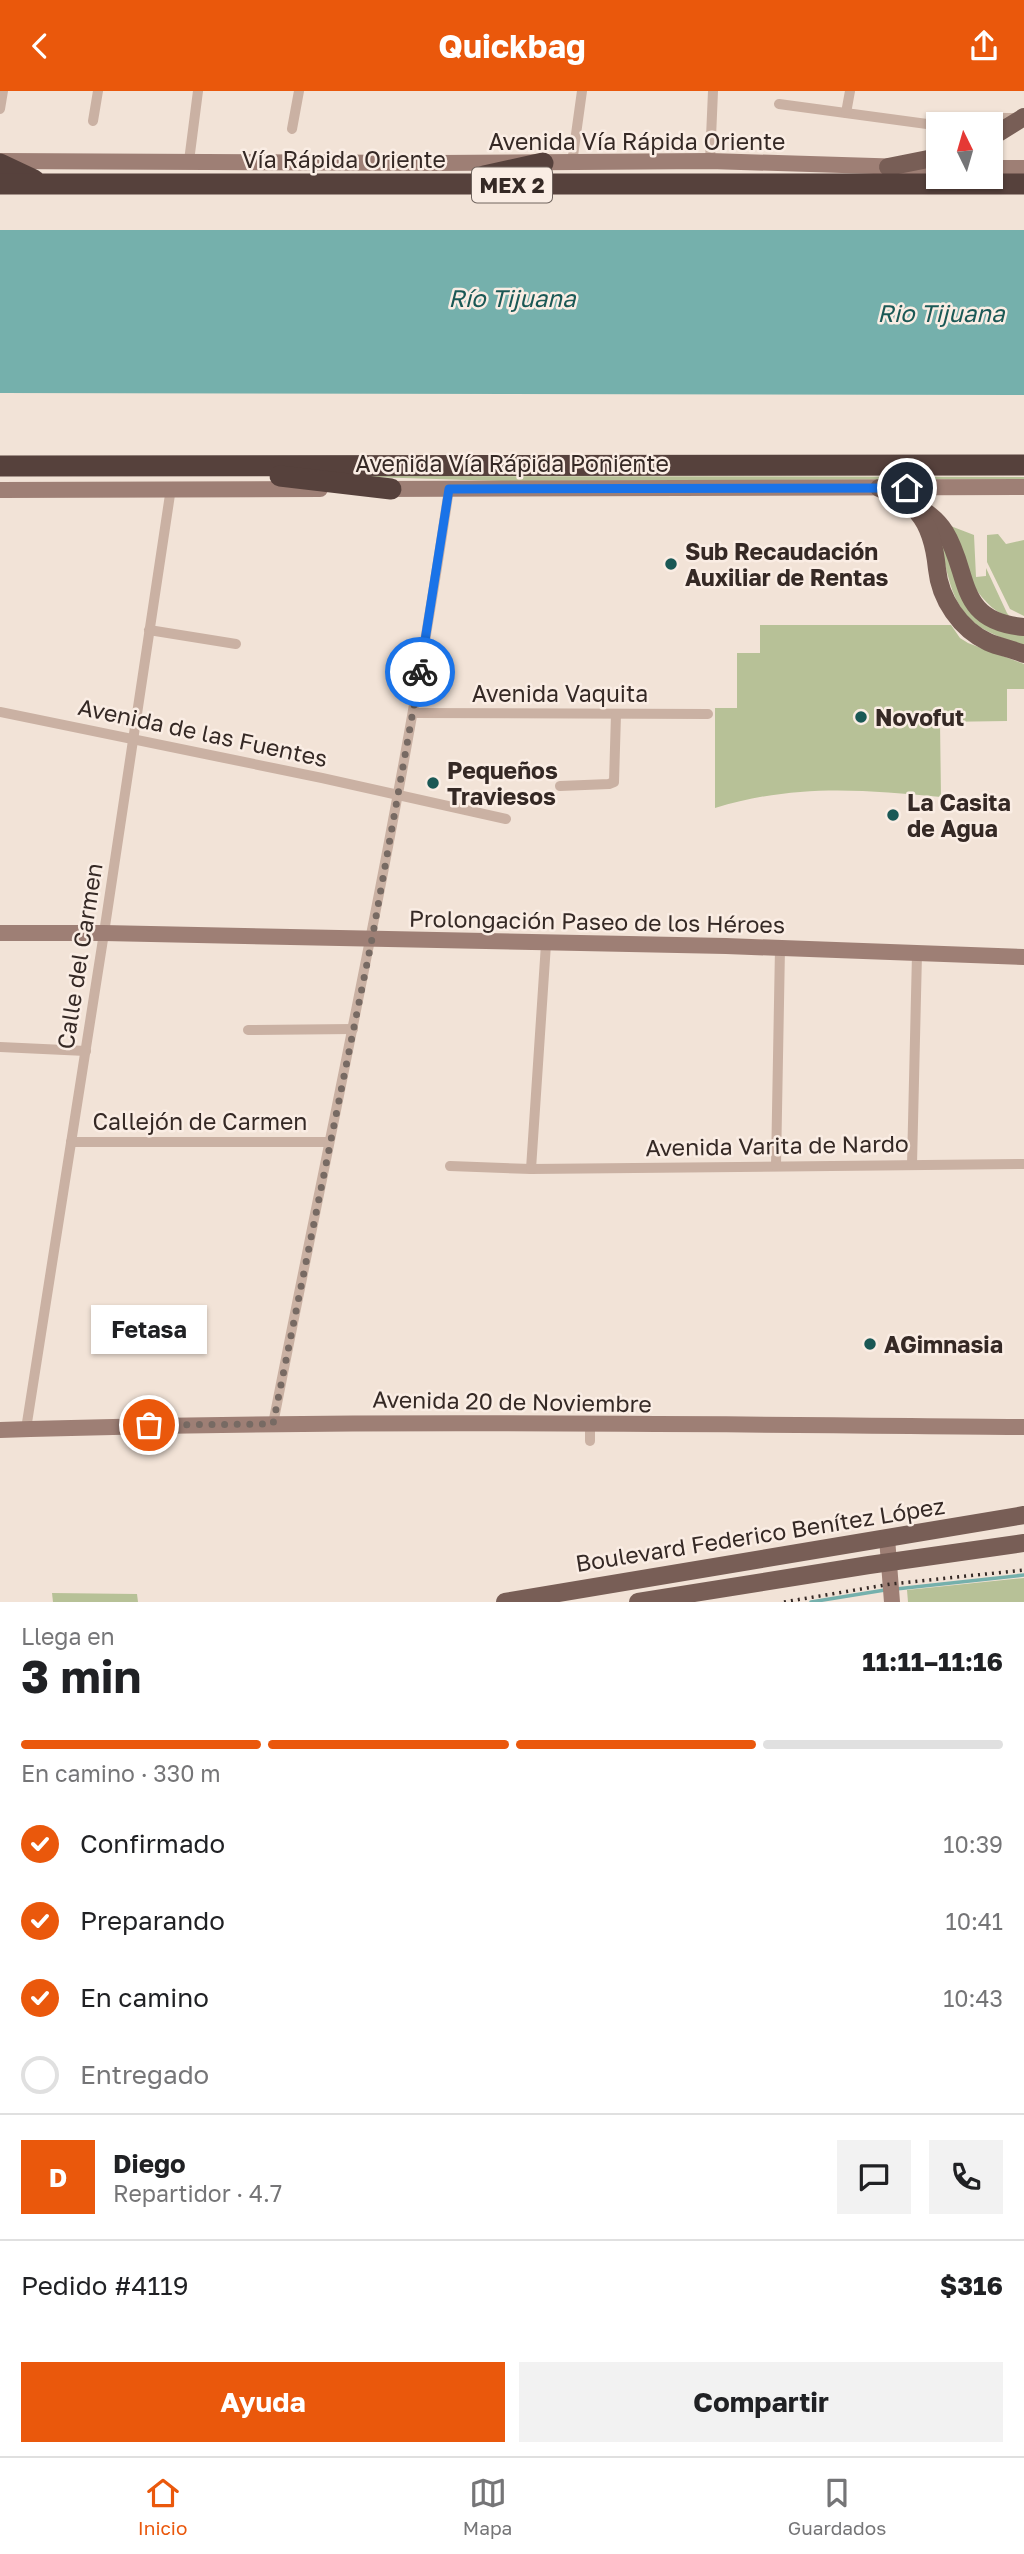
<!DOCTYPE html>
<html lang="es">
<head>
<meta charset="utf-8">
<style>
  body { margin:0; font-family:"Golos Text",sans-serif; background:#f2f2f2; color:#202124; height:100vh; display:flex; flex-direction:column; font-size:26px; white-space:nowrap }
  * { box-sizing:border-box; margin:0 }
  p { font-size:23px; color:#757577 }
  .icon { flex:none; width:38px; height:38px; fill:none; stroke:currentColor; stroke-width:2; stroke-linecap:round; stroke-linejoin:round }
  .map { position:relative; height:1511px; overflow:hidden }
  .drawer { display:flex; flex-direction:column; background:#fff; flex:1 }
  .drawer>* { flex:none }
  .needle { width:46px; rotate:355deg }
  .controls { position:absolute; left:926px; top:21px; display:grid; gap:14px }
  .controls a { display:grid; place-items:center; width:77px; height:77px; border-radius:0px; background:#fff; box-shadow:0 2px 5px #0004; font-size:35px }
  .pin { position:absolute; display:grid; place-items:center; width:60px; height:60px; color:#fff; margin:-30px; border:4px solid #fff; border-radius:50%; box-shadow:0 2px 7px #0007 }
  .courier { position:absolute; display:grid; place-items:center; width:70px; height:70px; margin:-35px; border:5px solid #1a73e8; border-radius:50%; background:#fff; color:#222; box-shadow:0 2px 9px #0007 }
  .bubble { position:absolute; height:49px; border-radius:0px; background:#fff; box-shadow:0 2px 5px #0004; font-size:23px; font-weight:700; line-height:49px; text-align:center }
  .head em { font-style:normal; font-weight:700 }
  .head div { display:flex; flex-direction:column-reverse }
  .head { display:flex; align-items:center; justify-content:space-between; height:119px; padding:0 21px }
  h1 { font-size:46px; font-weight:700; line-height:52px }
  .bar { display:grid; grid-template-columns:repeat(4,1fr); gap:10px 7px; align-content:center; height:84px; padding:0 21px }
  .bar i { height:9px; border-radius:5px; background:#e0e0e0 }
  .bar .on { background:#ea580c }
  .bar p { grid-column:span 4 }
  .line { display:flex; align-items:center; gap:18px; padding:0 21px; border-top:2px solid #e0e0e0 }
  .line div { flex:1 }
  .round { display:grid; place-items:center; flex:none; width:74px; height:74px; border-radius:0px; background:#f2f2f2 }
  ol { padding:0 21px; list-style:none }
  li { display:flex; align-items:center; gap:21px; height:77px }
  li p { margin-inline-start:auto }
  li .icon { padding:7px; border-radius:50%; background:#ea580c; color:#fff; stroke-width:4 }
  li:last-child { color:#757577 }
  li i { width:38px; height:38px; border:4px solid #e0e0e0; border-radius:50% }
  .action { display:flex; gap:14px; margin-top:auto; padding:14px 21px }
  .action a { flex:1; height:80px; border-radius:0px; background:#ea580c; color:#fff; font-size:28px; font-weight:700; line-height:80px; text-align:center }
  .action a+a { background:#f2f2f2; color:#202124 }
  header { display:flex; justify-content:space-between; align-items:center; height:91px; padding:0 21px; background:#ea580c; color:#fff; font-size:32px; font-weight:700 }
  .tab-bar { display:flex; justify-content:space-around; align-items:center; height:98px; border-top:2px solid #e0e0e0; background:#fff; font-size:19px; color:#757577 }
  .tab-bar a { display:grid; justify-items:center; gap:4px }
  .tab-bar .on { color:#ea580c }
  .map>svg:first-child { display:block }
  .green { fill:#b7c197 }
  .water { fill:#75b0ac }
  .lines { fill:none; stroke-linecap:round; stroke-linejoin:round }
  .stream { stroke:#75b0ac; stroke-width:3.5 }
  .street { stroke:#cab1a3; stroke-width:10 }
  .secondary { stroke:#9e7f75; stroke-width:16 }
  .primary { stroke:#785e56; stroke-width:18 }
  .highway { stroke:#56413c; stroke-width:21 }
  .rail { stroke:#352925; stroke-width:3.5; stroke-dasharray:2 5; stroke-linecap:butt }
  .done { stroke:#776a63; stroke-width:7; stroke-dasharray:0 12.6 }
  .route { stroke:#1a73e8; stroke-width:9 }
  .poi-dot { fill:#1a5855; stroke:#faede4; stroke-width:2.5 }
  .labels { text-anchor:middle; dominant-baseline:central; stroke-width:5; stroke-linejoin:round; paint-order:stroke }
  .shield { fill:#faede4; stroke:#70645e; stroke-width:2 }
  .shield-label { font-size:21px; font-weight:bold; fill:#352925 }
  .street-label { font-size:23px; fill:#352925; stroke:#faede4 }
  .poi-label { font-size:23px; font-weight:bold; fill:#352925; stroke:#faede4; text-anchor:start }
  .water-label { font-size:24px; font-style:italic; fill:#1a5855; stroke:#faede4 }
</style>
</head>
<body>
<header><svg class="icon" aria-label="back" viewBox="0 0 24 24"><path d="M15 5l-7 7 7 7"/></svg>Quickbag<svg class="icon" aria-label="share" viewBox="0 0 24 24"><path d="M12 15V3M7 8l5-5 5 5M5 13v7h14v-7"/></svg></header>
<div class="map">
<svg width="1024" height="1511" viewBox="0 0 1024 1511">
  <rect width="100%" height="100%" fill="#f2e3d7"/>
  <g class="green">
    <polygon points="337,385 1024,386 1024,388 502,390"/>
    <path d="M 948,434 L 974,444 L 976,486 L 986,485 L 986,477 L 1007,522 L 1011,527 C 972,513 962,468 948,434 Z"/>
    <polygon points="998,443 1006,453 1024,449 1024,525 1010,518 987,471 987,444"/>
    <path d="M 942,447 L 959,501 L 1024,543 L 1024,555 C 982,540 960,532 948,485 C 945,473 941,459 942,447 Z"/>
    <path d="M 760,534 L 951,534 L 960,547 L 968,552 L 1024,573 L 1024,598 L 1007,598 L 1007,630 L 940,631 L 941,706 C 860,698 794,693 715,717 L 715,617 L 737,617 L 737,562 L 760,562 Z"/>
    <polygon points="1024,1487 1024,1511 908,1511 907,1499"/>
    <polygon points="52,1502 137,1503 138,1511 53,1511"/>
  </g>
  <polygon class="water" points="0,139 1024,139 1024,304 0,302"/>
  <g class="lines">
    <g class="stream">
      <polyline points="896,1498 1024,1484"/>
      <polyline points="811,1511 885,1499"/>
    </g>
    <g class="street">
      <polyline points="779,13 927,33 988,27 1019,27"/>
      <polyline points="0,18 3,0"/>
      <polyline points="846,22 850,0"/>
      <polyline points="93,30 98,0"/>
      <polyline points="292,38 299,0"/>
      <polyline points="189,70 198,0"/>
      <polyline points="710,70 713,0"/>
      <polyline points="572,72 582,0"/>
      <polyline points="149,539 236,553"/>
      <polyline points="0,621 322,687 506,728"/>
      <polyline points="413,622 708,623"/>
      <polyline points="560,695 609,693 614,691 616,623"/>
      <polyline points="248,939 353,938"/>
      <polyline points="0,956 86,960"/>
      <polyline points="71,1051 329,1051"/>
      <polyline points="912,1074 917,863"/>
      <polyline points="450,1075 531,1078 1024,1073"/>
      <polyline points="776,1075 780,857"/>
      <polyline points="531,1078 546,853"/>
      <path d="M 273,1333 C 334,1021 403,712 449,398"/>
      <polyline points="26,1338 104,842 171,397"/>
      <polyline points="590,1350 590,1333"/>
    </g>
    <g class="secondary">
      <polyline points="0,70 439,72 710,70 938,77"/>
      <polyline points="990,77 1024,77"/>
      <polyline points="380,398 1024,396"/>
      <polyline points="0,399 320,398"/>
      <polyline points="0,842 104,842 726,855 1024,866"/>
      <path d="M 0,1339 C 341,1328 683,1333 1024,1336"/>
      <polyline points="887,1447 892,1511"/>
    </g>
    <g class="primary">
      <polyline points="990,47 1024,26"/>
      <polyline points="888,76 938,66"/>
      <path d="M 879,397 C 902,408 931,418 945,441 C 971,483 955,530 1024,536"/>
      <path d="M 918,422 C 931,437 935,458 937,478 C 940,508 960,538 988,551 C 999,556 1012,558 1024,563"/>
      <polyline points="505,1511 1024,1424"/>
      <polyline points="638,1511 869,1474 1024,1452"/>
    </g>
    <g class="highway">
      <polyline points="0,73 34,89"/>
      <polyline points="484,85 543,72"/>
      <polyline points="0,93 1024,93"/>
      <polyline points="0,375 1024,374"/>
      <polyline points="280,385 391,398"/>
    </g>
    <polyline class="rail" points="784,1511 891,1493 1024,1479"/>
  </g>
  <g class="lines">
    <polyline class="done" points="149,1334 273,1333 372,848 420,581"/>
    <polyline class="route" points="420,581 449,398 907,397"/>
  </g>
  <g class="poi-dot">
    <circle cx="671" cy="473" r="7"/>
    <circle cx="861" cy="626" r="7"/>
    <circle cx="433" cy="692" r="7"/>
    <circle cx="893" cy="724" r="7"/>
    <circle cx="870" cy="1253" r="7"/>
  </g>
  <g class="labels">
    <rect class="shield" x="472" y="76.5" width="80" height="35" rx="5"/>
    <g class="shield-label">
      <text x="512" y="94">MEX 2</text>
    </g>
    <g class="street-label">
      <text x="637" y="50">Avenida Vía Rápida Oriente</text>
      <text x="344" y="68">Vía Rápida Oriente</text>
      <text x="512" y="372">Avenida Vía Rápida Poniente</text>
      <text x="560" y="602">Avenida Vaquita</text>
      <text transform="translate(203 641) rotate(12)">Avenida de las Fuentes</text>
      <text transform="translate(597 830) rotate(1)">Prolongación Paseo de los Héroes</text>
      <text transform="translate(79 865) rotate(-81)">Calle del Carmen</text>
      <text x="200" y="1030">Callejón de Carmen</text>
      <text transform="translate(777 1054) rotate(-1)">Avenida Varita de Nardo</text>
      <text transform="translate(512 1310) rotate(1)">Avenida 20 de Noviembre</text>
      <text transform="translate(760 1443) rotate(-9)">Boulevard Federico Benítez López</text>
    </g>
    <g class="poi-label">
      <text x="685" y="460">Sub Recaudación<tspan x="685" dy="26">Auxiliar de Rentas</tspan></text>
      <text x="875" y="626">Novofut</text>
      <text x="447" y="679">Pequeños<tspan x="447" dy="26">Traviesos</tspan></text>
      <text x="907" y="711">La Casita<tspan x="907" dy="26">de Agua</tspan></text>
      <text x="884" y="1253">AGimnasia</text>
    </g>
    <g class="water-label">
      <text x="512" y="206">Río Tijuana</text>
      <text x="941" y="221">Rio Tijuana</text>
    </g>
  </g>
</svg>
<div class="controls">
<a><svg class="needle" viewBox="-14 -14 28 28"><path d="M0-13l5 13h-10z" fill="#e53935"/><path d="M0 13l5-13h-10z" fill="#757577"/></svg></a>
</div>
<div class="pin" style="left:149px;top:1334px;background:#ea580c"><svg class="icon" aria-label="bag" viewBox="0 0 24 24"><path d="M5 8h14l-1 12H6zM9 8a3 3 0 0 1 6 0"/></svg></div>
<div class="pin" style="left:907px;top:397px;background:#1f2937"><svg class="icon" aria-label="home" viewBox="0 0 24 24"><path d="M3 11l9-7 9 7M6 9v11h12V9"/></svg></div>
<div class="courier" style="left:420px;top:581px"><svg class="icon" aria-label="bike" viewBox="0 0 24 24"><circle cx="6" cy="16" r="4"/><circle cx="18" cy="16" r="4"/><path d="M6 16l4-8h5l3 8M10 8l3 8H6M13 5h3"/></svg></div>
<div class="bubble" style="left:91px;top:1214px;width:116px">Fetasa</div>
</div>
<section class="drawer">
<div class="head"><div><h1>3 min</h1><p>Llega en</p></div><em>11:11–11:16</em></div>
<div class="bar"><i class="on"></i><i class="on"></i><i class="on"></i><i></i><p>En camino · 330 m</p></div>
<ol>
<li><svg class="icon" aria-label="check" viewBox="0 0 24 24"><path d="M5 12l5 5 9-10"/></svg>Confirmado<p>10:39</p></li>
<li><svg class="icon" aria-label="check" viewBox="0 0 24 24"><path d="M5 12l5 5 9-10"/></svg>Preparando<p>10:41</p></li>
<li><svg class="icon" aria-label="check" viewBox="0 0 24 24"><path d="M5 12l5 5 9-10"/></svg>En camino<p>10:43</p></li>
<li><i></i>Entregado</li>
</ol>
<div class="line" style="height:126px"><b class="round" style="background:#ea580c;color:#fff">D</b><div><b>Diego</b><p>Repartidor · 4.7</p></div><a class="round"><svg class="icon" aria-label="chat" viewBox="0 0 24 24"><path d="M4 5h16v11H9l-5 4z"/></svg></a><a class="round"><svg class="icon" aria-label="phone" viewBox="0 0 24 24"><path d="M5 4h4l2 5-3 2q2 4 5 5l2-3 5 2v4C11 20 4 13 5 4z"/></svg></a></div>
<div class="line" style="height:91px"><div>Pedido #4119</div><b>$316</b></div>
<div class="action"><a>Ayuda</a><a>Compartir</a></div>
</section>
<nav class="tab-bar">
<a class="on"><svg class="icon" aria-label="home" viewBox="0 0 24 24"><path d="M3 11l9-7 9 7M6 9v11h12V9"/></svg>Inicio</a>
<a><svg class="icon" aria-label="map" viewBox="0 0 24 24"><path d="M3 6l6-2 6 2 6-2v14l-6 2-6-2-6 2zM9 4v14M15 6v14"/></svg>Mapa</a>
<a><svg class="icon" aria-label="saved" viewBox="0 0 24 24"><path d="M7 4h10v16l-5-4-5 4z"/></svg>Guardados</a>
</nav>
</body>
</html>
